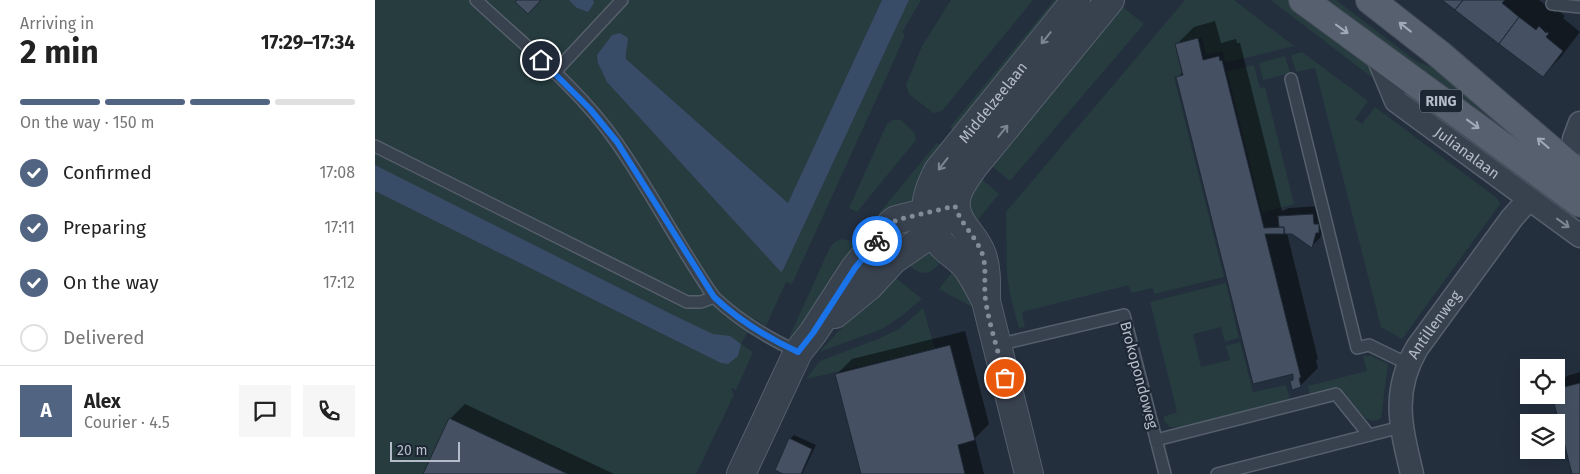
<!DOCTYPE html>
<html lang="en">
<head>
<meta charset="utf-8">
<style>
  body { margin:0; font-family:"Fira Sans",sans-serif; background:#f6f6f6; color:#222; height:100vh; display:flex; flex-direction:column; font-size:19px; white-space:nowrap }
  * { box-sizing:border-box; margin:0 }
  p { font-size:16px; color:#767676 }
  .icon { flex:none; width:28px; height:28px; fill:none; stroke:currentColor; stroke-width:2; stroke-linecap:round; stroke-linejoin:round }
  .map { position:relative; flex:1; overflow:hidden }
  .drawer { display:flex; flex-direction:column; background:#fff; width:375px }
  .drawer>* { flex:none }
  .controls { position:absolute; left:1145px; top:359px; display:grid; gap:10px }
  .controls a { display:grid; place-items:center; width:45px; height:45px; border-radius:0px; background:#fff; box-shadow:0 5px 20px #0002; font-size:25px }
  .scale { position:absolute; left:15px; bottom:12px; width:70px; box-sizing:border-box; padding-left:5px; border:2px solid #b4bcc9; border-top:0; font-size:14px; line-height:18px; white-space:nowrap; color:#b4bcc9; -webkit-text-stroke:4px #1d2633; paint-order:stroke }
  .pin { position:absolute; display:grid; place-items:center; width:42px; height:42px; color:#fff; margin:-21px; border:2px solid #fff; border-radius:50%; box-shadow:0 1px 5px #0007 }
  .courier { position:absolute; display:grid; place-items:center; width:50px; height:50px; margin:-25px; border:4px solid #1a73e8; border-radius:50%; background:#fff; color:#222; box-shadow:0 1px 6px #0007 }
  .head em { font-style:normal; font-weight:700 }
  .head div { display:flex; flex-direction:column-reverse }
  .head { display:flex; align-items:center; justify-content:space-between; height:85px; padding:0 20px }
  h1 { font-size:32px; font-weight:700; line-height:38px }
  .bar { display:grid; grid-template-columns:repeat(4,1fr); gap:8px 5px; align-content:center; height:60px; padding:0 20px }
  .bar i { height:6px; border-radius:4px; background:#e0e0e0 }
  .bar .current { background:#516482 }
  .bar p { grid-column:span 4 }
  .line { display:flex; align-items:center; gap:12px; padding:0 20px; border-top:1px solid #e0e0e0 }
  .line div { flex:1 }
  .round { display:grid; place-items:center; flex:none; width:52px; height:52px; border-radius:0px; background:#f6f6f6 }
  ol { padding:0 20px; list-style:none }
  li { display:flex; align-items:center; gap:15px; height:55px }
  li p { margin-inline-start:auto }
  li .icon { padding:5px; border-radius:50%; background:#516482; color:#fff; stroke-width:4 }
  li:last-child { color:#767676 }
  li i { width:28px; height:28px; border:2px solid #e0e0e0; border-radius:50% }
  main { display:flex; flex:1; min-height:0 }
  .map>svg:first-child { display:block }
  .green { fill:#263c3f }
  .water { fill:#394c67 }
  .shadow { fill:#0007 }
  .building { fill:#455162; stroke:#1f2835 }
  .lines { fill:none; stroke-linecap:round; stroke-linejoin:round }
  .service-casing { stroke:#565f6c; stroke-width:14 }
  .minor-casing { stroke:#565f6c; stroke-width:25 }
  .tertiary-casing { stroke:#565f6c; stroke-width:30 }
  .primary-casing { stroke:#414a57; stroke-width:30 }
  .service { stroke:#38414e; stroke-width:11 }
  .minor { stroke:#38414e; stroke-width:22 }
  .tertiary { stroke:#38414e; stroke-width:28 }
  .primary { stroke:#56606e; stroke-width:28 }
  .oneway { stroke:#a1aab7 }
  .oneway2 { stroke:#7c8592 }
  .done { stroke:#828b98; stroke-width:5; stroke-dasharray:0 9 }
  .route { stroke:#1a73e8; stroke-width:6 }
  .labels { text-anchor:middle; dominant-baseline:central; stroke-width:4.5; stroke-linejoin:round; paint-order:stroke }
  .shield { fill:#1d2633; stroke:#878f9c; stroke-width:1 }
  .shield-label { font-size:14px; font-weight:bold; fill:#b4bcc9 }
  .street-label { font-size:15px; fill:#b4bcc9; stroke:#1d2633 }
</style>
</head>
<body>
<main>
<section class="drawer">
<div class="head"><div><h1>2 min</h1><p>Arriving in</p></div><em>17:29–17:34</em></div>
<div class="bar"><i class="current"></i><i class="current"></i><i class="current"></i><i></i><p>On the way · 150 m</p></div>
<ol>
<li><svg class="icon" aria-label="check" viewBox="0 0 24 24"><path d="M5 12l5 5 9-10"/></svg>Confirmed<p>17:08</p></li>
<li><svg class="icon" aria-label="check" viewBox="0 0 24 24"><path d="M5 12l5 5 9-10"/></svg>Preparing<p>17:11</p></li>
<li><svg class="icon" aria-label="check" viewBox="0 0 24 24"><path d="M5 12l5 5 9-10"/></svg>On the way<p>17:12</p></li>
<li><i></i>Delivered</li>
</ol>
<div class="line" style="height:90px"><b class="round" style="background:#516482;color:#fff">A</b><div><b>Alex</b><p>Courier · 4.5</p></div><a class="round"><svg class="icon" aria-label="chat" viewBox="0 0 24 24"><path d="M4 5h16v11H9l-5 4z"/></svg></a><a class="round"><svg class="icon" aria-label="phone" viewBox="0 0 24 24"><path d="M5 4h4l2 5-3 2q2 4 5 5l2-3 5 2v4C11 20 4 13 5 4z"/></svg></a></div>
</section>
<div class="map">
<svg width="1205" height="474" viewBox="0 0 1205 474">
  <rect width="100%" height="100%" fill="#242f3e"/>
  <g class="green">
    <polygon points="0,0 507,0 413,204 408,270 534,0 546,0 527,32 530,34 521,56 417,284 411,282 391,326 380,319 366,344 378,352 361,390 356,388 359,395 321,474 0,474"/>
    <polygon points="576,0 658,0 567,111 558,113 534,94 531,85 547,46"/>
    <polygon points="679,0 693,0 582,135 575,127"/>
    <polygon points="810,0 859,0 919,46 850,63 847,51 831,55 827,37 800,44 807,75 799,77 849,277 779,294 778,288 756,293 754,285 647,312 650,327 644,328 635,295 632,274 631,212"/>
    <polygon points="896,0 915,0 993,62 998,76 995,76"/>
    <polygon points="939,0 961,0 1041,61 1075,74 1106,96 1170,168"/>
    <polygon points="743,3 769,24 635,181 612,162"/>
    <polygon points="927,52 993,101 980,119 987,124 1000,107 1123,199 1125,204 1027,339 1006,327 940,68 921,72 916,55"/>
    <polygon points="910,56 915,73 888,80 884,63"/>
    <polygon points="879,65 885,88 890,87 919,204 887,213 852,71"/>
    <polygon points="518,120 526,120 539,132 541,140 482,212 474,208 512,124"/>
    <polygon points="562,143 571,148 540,194 538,202 495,235 491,229"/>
    <path d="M 603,176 L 624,194 L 602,221 C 588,205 596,193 603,176 Z"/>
    <polygon points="467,239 476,241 486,249 416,339 414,338 455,247 460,242"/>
    <path d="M 551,253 L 556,253 L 567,261 C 554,277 546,276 531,263 Z"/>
    <polygon points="578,271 581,271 599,308 564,289"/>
    <polygon points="516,274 547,299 525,317 507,329 444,352 497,296"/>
    <polygon points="851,283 864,338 850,342 846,327 818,334 826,367 855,360 851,346 865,342 878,392 911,385 915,400 809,427 795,427 790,422 788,417 802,412 775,302"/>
    <polygon points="548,308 560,349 431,379 445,361 503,339 524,329"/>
    <path d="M 988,356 L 996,356 L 1013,364 L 1006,418 C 1000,422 994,421 989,417 L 964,387 L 935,394 L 933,386 L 992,371 Z"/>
  </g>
  <g class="water">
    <polygon points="194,0 218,0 219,3 213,12 202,8"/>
    <path d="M 507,0 L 534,0 L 408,270 L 406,272 L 232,82 L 223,63 L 222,55 L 237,35 L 245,33 L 253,38 C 253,46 250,51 251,59 L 413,203 Z"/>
    <polygon points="0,165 300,316 338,334 355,336 366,344 363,356 353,364 346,363 0,191"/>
  </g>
  <g class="shadow">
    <polygon points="1070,0 1164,0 1180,12 1182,10 1190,16 1188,18 1205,32 1185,58 1167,76"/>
    <polygon points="840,21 846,43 861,39 862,43 865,43 907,211 910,210 913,208 946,206 949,227 945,238 937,246 917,233 912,233 943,359 941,360 943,368 925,386 916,382 919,378 919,372 803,77 808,72 801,45 819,27"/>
    <polygon points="590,331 614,424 600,438 609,474 487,474 462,374 477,359"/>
    <polygon points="1205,372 1205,474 1198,474 1178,395 1181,395 1181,387 1192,376"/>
    <polygon points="90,404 239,474 49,474 75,419"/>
    <polygon points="419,435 441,445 427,474 411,474 415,439"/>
  </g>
  <g class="building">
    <polygon points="142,0 166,0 153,14 140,2"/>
    <polygon points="1067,0 1088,0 1080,10"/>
    <polygon points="1088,0 1130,0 1127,3 1144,17 1124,44 1080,10"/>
    <polygon points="1144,17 1161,30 1164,26 1171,33 1172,32 1174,33 1171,37 1188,51 1168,77 1124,44"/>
    <polygon points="823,38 828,60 844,56 845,61 847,60 889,228 909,227 909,234 890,234 926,378 924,378 926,387 917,390 915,381 918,380 918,374 878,384 801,77 808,75 800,44"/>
    <polygon points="938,214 939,224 944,224 944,233 941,233 937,248 917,234 910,234 909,227 904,227 903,216"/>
    <polygon points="575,345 600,440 583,445 590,474 486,474 460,374"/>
    <polygon points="1205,383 1205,474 1197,474 1177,395 1181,395 1181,389"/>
    <polygon points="74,418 193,474 48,474"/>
    <polygon points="414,438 437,449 426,474 408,474 400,470"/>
  </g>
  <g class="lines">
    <g class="service-casing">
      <g id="service">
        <path d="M 101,0 C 149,45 204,88 242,143 C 277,193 304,247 339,297 C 363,320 393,338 423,352"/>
        <polyline points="1177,4 1205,7"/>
        <polyline points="179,73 247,0"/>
        <polyline points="916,79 982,348 994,345 1033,364"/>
        <polyline points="0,146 312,302 326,302 339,297"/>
        <polyline points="622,345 749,315 790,474"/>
        <polyline points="781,440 961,394 994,435"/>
        <polyline points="842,474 1026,427"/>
      </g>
    </g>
    <g class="minor-casing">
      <g id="minor">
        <path id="s1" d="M 1001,53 L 1021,101 L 1205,236"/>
        <polyline points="1205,123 1199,139 1205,143"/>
        <path id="s2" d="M 1037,474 C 1026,427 1016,393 1042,348 L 1137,218 L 1154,199"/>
      </g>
    </g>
    <g class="tertiary-casing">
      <g id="tertiary">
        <path id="s3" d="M 609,297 C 603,286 597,273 589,264 C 582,257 574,252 568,246 C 544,221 549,198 563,171 L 701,0"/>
        <polyline points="460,314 494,286 518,260 554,235 571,218"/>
        <polyline points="366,474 423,352 438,333 480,268 517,223 521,220 569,208"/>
        <path d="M 654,474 L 611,301 C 611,286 612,269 607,255 C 603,243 595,235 588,225 C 572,201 585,186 599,166 L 735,0"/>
      </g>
    </g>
    <g class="primary-casing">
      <g id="primary">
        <polyline points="928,0 1205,203"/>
        <polyline points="995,0 1064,54 1205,175"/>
      </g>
    </g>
    <use href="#service" class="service"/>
    <use href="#minor" class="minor"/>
    <use href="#tertiary" class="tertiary"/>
    <use href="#primary" class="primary"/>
  </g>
  <defs><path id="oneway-shaft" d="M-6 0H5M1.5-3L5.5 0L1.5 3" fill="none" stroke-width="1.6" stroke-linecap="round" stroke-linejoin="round" transform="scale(1.25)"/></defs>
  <g class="oneway">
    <use href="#oneway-shaft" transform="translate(1030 27) rotate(-142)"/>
    <use href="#oneway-shaft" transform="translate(967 29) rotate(36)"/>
    <use href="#oneway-shaft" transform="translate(1098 124) rotate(36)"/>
    <use href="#oneway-shaft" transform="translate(1168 143) rotate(-139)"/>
  </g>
  <g class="oneway2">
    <use href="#oneway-shaft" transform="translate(671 38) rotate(129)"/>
    <use href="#oneway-shaft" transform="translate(628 131) rotate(-51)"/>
    <use href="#oneway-shaft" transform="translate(568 164) rotate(128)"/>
    <use href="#oneway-shaft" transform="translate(1188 223) rotate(36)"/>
  </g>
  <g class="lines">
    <path class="done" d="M 502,241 L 521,220 L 580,206 C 586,225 602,237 608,256 C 612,271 608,287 611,303 C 615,328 624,353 630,378"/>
    <path class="route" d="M 166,60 L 215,109 L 242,142 L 339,297 C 363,320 393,338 423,352 L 438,333 L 480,268 L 502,241"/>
  </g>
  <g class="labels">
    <rect class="shield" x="1045" y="89.5" width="42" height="23" rx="4"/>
    <g class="shield-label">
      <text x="1066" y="101">RING</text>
    </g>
    <g class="street-label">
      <text stroke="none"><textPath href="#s3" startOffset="236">Middelzeelaan</textPath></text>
      <text stroke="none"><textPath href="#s1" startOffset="140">Julianalaan</textPath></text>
      <text stroke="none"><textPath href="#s2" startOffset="159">Antillenweg</textPath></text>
      <text transform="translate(764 375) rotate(75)">Brokopondoweg</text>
    </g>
  </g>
</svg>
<div class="controls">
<a><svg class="icon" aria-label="locate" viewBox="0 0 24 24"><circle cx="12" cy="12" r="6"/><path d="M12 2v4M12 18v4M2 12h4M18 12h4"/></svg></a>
<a><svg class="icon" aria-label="layers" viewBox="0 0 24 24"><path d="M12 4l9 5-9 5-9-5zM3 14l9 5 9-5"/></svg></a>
</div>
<div class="scale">20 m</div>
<div class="pin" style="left:630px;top:378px;background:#ea580c"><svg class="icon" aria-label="bag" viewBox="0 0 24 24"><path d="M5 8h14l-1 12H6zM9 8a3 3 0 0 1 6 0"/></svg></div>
<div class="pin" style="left:166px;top:60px;background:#1f2937"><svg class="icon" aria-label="home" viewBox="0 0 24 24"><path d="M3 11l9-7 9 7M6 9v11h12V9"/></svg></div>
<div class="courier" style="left:502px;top:241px"><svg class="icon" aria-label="bike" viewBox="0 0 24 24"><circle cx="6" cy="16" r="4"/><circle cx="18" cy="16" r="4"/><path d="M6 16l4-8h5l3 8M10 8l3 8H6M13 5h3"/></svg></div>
</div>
</main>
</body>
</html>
